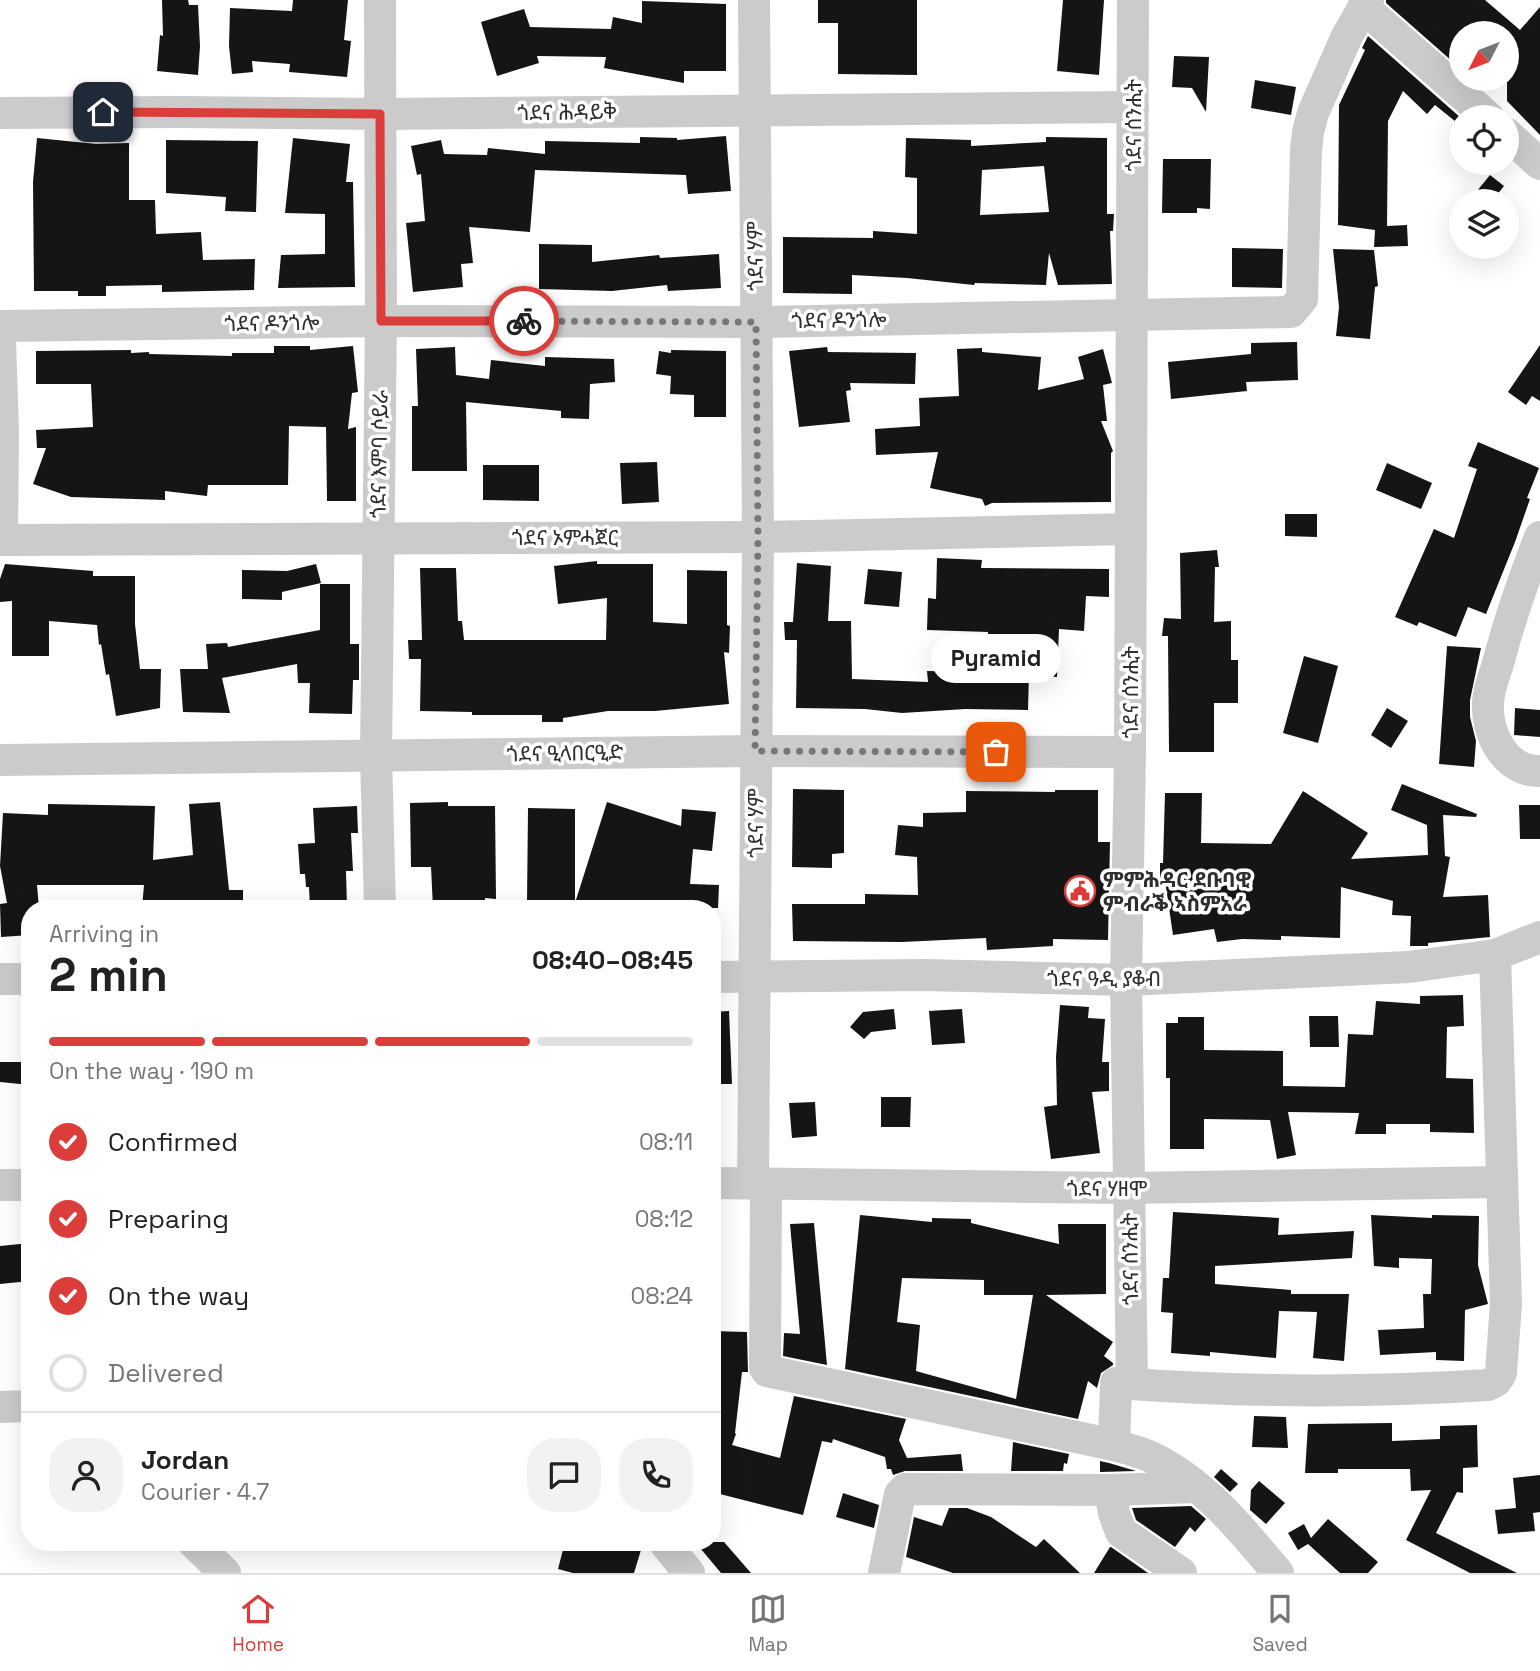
<!DOCTYPE html>
<html lang="en">
<head>
<meta charset="utf-8">
<style>
  body { margin:0; font-family:"Space Grotesk","Noto Sans Ethiopic",sans-serif; background:#f2f2f2; color:#222; height:100vh; display:flex; flex-direction:column; font-size:26px; white-space:nowrap }
  * { box-sizing:border-box; margin:0 }
  p { font-size:23px; color:#767676 }
  .icon { flex:none; width:38px; height:38px; fill:none; stroke:currentColor; stroke-width:2; stroke-linecap:round; stroke-linejoin:round }
  .map { position:relative; flex:1; overflow:hidden }
  .drawer { position:absolute; left:21px; top:900px; width:700px; height:651px; display:flex; flex-direction:column; background:#fff; border-radius:28px; box-shadow:0 7px 28px #0002 }
  .drawer>* { flex:none }
  .needle { width:46px; rotate:228deg }
  .fabs { position:absolute; left:1449px; top:21px; display:grid; gap:14px }
  .fabs a { display:grid; place-items:center; width:70px; height:70px; border-radius:50%; background:#fff; box-shadow:0 7px 28px #0002; font-size:35px }
  .pin { position:absolute; display:grid; place-items:center; width:60px; height:60px; color:#fff; margin:-30px; border-radius:14px; box-shadow:0 4px 10px #0006 }
  .courier { position:absolute; display:grid; place-items:center; width:70px; height:70px; margin:-35px; border:5px solid #db3d3a; border-radius:50%; background:#fff; color:#222; box-shadow:0 2px 9px #0007 }
  .bubble { position:absolute; height:49px; border-radius:24px; background:#fff; box-shadow:0 7px 28px #0002; font-size:23px; font-weight:700; line-height:49px; text-align:center }
  .headline em { font-style:normal; font-weight:700 }
  .headline div { display:flex; flex-direction:column-reverse }
  .headline { display:flex; align-items:center; justify-content:space-between; height:119px; padding:0 28px }
  h1 { font-size:46px; font-weight:700; line-height:52px }
  .bar { display:grid; grid-template-columns:repeat(4,1fr); gap:10px 7px; align-content:center; height:84px; padding:0 28px }
  .bar i { height:9px; border-radius:5px; background:#e0e0e0 }
  .bar .current { background:#db3d3a }
  .bar p { grid-column:span 4 }
  .line { display:flex; align-items:center; gap:18px; padding:0 28px; border-top:2px solid #e0e0e0 }
  .line div { flex:1 }
  .round { display:grid; place-items:center; flex:none; width:74px; height:74px; border-radius:28px; background:#f2f2f2 }
  ol { padding:0 28px; list-style:none }
  li { display:flex; align-items:center; gap:21px; height:77px }
  li p { margin-inline-start:auto }
  li .icon { padding:7px; border-radius:50%; background:#db3d3a; color:#fff; stroke-width:4 }
  li:last-child { color:#767676 }
  li i { width:38px; height:38px; border:4px solid #e0e0e0; border-radius:50% }
  .tab-bar { display:flex; justify-content:space-around; align-items:center; height:98px; border-top:2px solid #e0e0e0; background:#fff; font-size:19px; color:#767676 }
  .tab-bar a { display:grid; justify-items:center; gap:4px }
  .tab-bar .current { color:#db3d3a }
  .map>svg:first-child { display:block }
  .building { fill:#151515; fill-rule:evenodd }
  .lines { fill:none; stroke-linecap:round; stroke-linejoin:round }
  .minor { stroke:#cbcbcb; stroke-width:32 }
  .done { stroke:#777; stroke-width:7; stroke-dasharray:0 12.6 }
  .route { stroke:#db3d3a; stroke-width:9 }
  .labels { text-anchor:middle; dominant-baseline:central; stroke-width:7; stroke-linejoin:round; paint-order:stroke }
  .street-label { font-size:21px; fill:#2e2e2e; stroke:#fff }
  .poi-label { font-size:21px; font-weight:bold; fill:#2e2e2e; stroke:#fff; text-anchor:start }
</style>
</head>
<body>
<div class="map">
<svg width="1540" height="1573" viewBox="0 0 1540 1573">
  <rect width="100%" height="100%" fill="#fff"/>
  <g class="building">
    <polygon points="162,0 188,0 189,5 198,5 200,46 198,75 157,71 160,35 163,36"/>
    <polygon points="293,0 348,0 344,40 351,41 347,77 289,72 290,64 252,61 253,72 232,74 229,46 230,8 292,11"/>
    <polygon points="818,0 917,0 917,75 838,74 838,23 818,23"/>
    <polygon points="1063,0 1104,0 1099,75 1057,71"/>
    <polygon points="1386,0 1485,0 1520,30 1540,7 1540,135 1507,101 1507,33 1461,33 1461,69 1386,3"/>
    <polygon points="642,1 726,4 726,71 684,71 684,83 604,68 606,57 537,56 539,63 497,76 481,22 524,9 530,27 611,29 613,17 642,23"/>
    <polygon points="1368,36 1461,118 1461,126 1435,105 1427,114 1403,91 1388,121 1387,226 1407,225 1408,246 1374,247 1375,230 1338,225 1339,105 1365,50 1362,48"/>
    <polygon points="1174,56 1209,57 1206,112 1192,88 1172,87"/>
    <polygon points="1255,80 1296,87 1291,115 1251,108"/>
    <polygon points="726,136 731,191 688,194 686,175 535,170 530,232 469,227 473,263 461,264 463,287 413,292 406,223 425,221 421,174 417,175 411,146 441,140 444,154 487,155 488,148 545,154 545,141 640,143 640,137 677,138 677,140"/>
    <path d="M 1046,137 L 1107,138 L 1107,214 L 1114,214 L 1113,231 L 1110,231 L 1112,284 L 1058,285 L 1049,253 L 1046,285 L 975,283 L 974,285 L 907,278 L 852,275 L 852,294 L 783,293 L 783,237 L 873,238 L 873,231 L 917,234 L 917,178 L 905,177 L 906,138 L 971,140 L 971,146 L 1046,142 ZM 1044,166 L 1049,212 L 980,215 L 982,170 Z"/>
    <polygon points="37,138 96,144 129,143 129,200 155,200 156,234 201,232 203,260 255,259 254,290 162,292 162,285 106,286 106,296 78,296 78,291 34,291 33,182"/>
    <polygon points="293,138 350,144 346,182 353,182 355,287 278,288 281,255 325,254 325,214 285,213"/>
    <polygon points="166,140 258,141 256,212 225,211 226,197 166,193"/>
    <polygon points="1163,159 1211,159 1210,209 1197,208 1197,213 1162,213"/>
    <polygon points="1490,175 1504,186 1492,201 1477,191"/>
    <polygon points="539,244 592,245 592,262 659,255 660,258 719,254 721,288 668,291 667,285 612,291 539,289"/>
    <polygon points="1232,248 1283,249 1282,288 1232,287"/>
    <polygon points="1333,249 1374,250 1378,286 1375,287 1370,339 1336,336 1339,307"/>
    <polygon points="1297,342 1298,380 1246,382 1247,391 1171,399 1168,362 1251,354 1251,343"/>
    <polygon points="1540,345 1540,401 1532,396 1526,405 1508,392"/>
    <polygon points="274,346 310,346 310,350 353,346 358,392 352,393 348,429 356,427 356,501 327,501 326,427 289,426 288,485 208,485 207,496 165,491 165,500 71,497 33,484 46,448 37,448 36,430 93,427 91,384 36,384 36,351 131,350 131,353 149,352 149,354 232,356 232,353 274,353"/>
    <polygon points="455,347 456,375 489,379 491,360 545,366 545,357 614,359 615,382 590,384 589,419 561,418 561,411 466,402 467,471 412,471 412,406 418,406 416,349"/>
    <polygon points="827,347 828,352 916,353 915,384 850,383 851,390 846,391 850,422 799,427 789,351"/>
    <polygon points="982,348 982,352 1041,357 1038,390 1084,379 1078,357 1103,349 1112,383 1103,385 1107,421 1101,421 1113,451 1111,453 1111,502 992,503 985,506 982,499 930,488 938,452 876,455 875,429 920,426 919,398 959,396 957,349"/>
    <polygon points="671,350 726,351 726,417 694,417 694,395 670,394 671,376 656,374 659,351 671,353"/>
    <polygon points="1478,442 1539,468 1527,498 1530,499 1515,542 1486,614 1468,607 1456,637 1419,622 1417,626 1395,617 1434,529 1454,538 1477,469 1468,466"/>
    <polygon points="657,462 659,502 622,504 620,463"/>
    <polygon points="1387,463 1432,483 1421,509 1376,490"/>
    <polygon points="483,465 539,465 539,501 483,500"/>
    <polygon points="1285,514 1317,514 1317,537 1285,536"/>
    <polygon points="1217,550 1219,567 1215,567 1214,622 1231,621 1231,660 1238,660 1238,703 1214,703 1214,752 1169,752 1168,636 1162,636 1164,618 1181,619 1180,553"/>
    <polygon points="937,558 982,560 981,568 1109,569 1109,597 1086,596 1084,631 1059,629 1057,677 1031,675 1033,639 988,635 988,632 927,630 928,598 936,599"/>
    <polygon points="597,561 597,564 653,564 653,622 687,624 687,570 727,571 727,625 730,626 729,653 724,652 729,704 655,711 608,711 563,718 563,722 542,722 542,715 472,715 472,712 420,711 421,659 409,659 408,640 422,640 420,568 456,568 458,621 462,621 464,640 606,640 607,598 558,604 554,566"/>
    <polygon points="797,563 831,566 828,621 851,621 852,679 928,682 927,671 1029,673 1028,710 965,709 902,713 865,709 796,708 797,640 785,640 784,622 793,622"/>
    <polygon points="5,564 93,571 93,576 135,576 135,624 140,669 161,669 160,708 116,716 109,674 106,675 101,644 99,645 97,625 49,621 49,656 12,656 12,601 0,602 0,579"/>
    <polygon points="316,564 321,583 282,592 282,600 242,599 242,570 287,571"/>
    <polygon points="868,569 902,572 899,607 864,604"/>
    <polygon points="320,584 350,584 350,644 359,644 359,680 353,680 352,714 309,713 310,683 298,683 297,664 222,678 230,713 183,712 180,669 208,669 206,644 227,643 228,647 320,630"/>
    <polygon points="1447,646 1481,648 1470,700 1470,717 1476,741 1474,767 1439,764"/>
    <polygon points="1304,656 1338,666 1318,743 1283,733"/>
    <polygon points="1387,708 1408,721 1391,748 1371,735"/>
    <polygon points="1515,708 1540,710 1540,737 1514,735"/>
    <polygon points="1402,784 1477,814 1476,817 1443,815 1445,856 1450,857 1443,897 1488,895 1490,937 1428,943 1428,946 1410,946 1411,916 1392,915 1393,901 1341,887 1340,938 1281,936 1281,940 1242,939 1217,942 1214,929 1173,935 1165,881 1160,881 1160,863 1163,863 1165,793 1202,793 1201,843 1271,844 1303,791 1368,833 1351,859 1428,855 1427,825 1391,810"/>
    <polygon points="793,789 844,790 844,853 832,854 832,868 792,867"/>
    <polygon points="1055,790 1098,790 1098,842 1110,842 1108,940 1053,939 1053,946 987,950 986,938 902,942 793,941 792,904 865,904 865,894 918,895 917,857 895,855 898,825 923,827 923,813 966,812 966,791 1055,792"/>
    <polygon points="220,802 229,890 243,890 243,908 142,908 144,885 37,885 39,908 30,908 30,935 1,937 0,904 7,903 0,866 3,813 48,815 48,804 155,806 153,860 193,855 189,804"/>
    <polygon points="448,802 448,806 495,806 496,899 485,898 485,908 433,908 431,867 411,867 410,803"/>
    <polygon points="607,802 681,826 682,809 716,812 712,851 693,849 690,884 719,885 718,908 532,908 531,902 527,902 528,808 575,809 575,903"/>
    <polygon points="1519,805 1540,805 1540,839 1520,839"/>
    <polygon points="357,806 358,833 351,833 353,871 346,871 347,908 310,908 309,887 306,887 305,874 300,874 298,844 315,843 313,808"/>
    <polygon points="1463,995 1464,1026 1447,1027 1446,1078 1473,1079 1474,1133 1430,1132 1430,1124 1386,1124 1386,1134 1355,1134 1359,1113 1288,1112 1296,1155 1277,1159 1270,1120 1204,1119 1204,1149 1170,1149 1170,1078 1166,1078 1166,1023 1178,1023 1178,1017 1204,1017 1204,1050 1283,1051 1283,1086 1345,1087 1348,1034 1373,1035 1376,1001 1420,1004 1420,996"/>
    <polygon points="1060,1005 1089,1007 1088,1018 1105,1019 1102,1062 1109,1062 1109,1091 1092,1092 1100,1153 1051,1159 1044,1107 1057,1105 1056,1057"/>
    <polygon points="894,1009 896,1029 871,1032 864,1039 850,1027 863,1012"/>
    <polygon points="962,1009 965,1043 932,1045 929,1011"/>
    <polygon points="729,1011 732,1084 712,1084 712,1012"/>
    <polygon points="1309,1016 1338,1016 1339,1047 1310,1047"/>
    <polygon points="0,1062 30,1062 30,1085 0,1082"/>
    <polygon points="881,1097 911,1097 910,1127 881,1127"/>
    <polygon points="815,1102 817,1136 792,1138 789,1103"/>
    <polygon points="1173,1212 1279,1218 1278,1235 1354,1231 1352,1258 1215,1266 1215,1284 1291,1290 1291,1294 1349,1294 1344,1361 1313,1358 1317,1312 1279,1311 1276,1358 1210,1352 1210,1356 1171,1353 1173,1313 1161,1312 1163,1278 1169,1278"/>
    <path d="M 860,1215 L 932,1222 L 932,1218 L 971,1219 L 971,1223 L 1059,1244 L 1058,1224 L 1106,1224 L 1106,1294 L 1046,1295 L 1113,1342 L 1104,1356 L 1113,1363 L 1113,1365 L 1101,1373 L 1097,1388 L 1088,1381 L 1078,1419 L 845,1369 ZM 902,1278 L 984,1280 L 984,1295 L 1033,1295 L 1016,1399 L 916,1371 L 920,1325 L 897,1322 Z"/>
    <polygon points="1371,1215 1432,1218 1432,1215 1479,1216 1478,1265 1488,1304 1465,1310 1464,1361 1436,1360 1436,1352 1380,1355 1378,1330 1424,1328 1423,1294 1431,1294 1432,1259 1399,1258 1399,1268 1374,1266"/>
    <polygon points="814,1223 827,1365 783,1356 784,1333 800,1334 790,1224"/>
    <polygon points="30,1243 30,1281 0,1284 0,1246"/>
    <polygon points="712,1331 747,1332 748,1372 742,1372 735,1433 736,1434 732,1445 780,1458 794,1396 906,1419 899,1440 907,1458 961,1454 963,1471 905,1471 893,1475 891,1469 887,1469 885,1457 833,1439 832,1443 822,1441 803,1515 712,1492"/>
    <polygon points="1254,1416 1286,1417 1288,1448 1252,1447"/>
    <polygon points="1392,1423 1392,1441 1440,1439 1440,1426 1477,1425 1478,1467 1463,1468 1463,1493 1457,1492 1436,1533 1517,1573 1470,1573 1406,1540 1431,1490 1411,1491 1410,1469 1338,1469 1338,1473 1305,1473 1308,1424"/>
    <polygon points="1013,1442 1069,1454 1067,1464 1064,1463 1063,1471 1011,1471"/>
    <polygon points="1100,1461 1109,1463 1136,1471 1100,1472"/>
    <polygon points="1221,1469 1238,1484 1230,1492 1214,1477"/>
    <polygon points="1540,1475 1540,1512 1533,1513 1535,1531 1498,1534 1495,1510 1516,1508 1513,1478"/>
    <polygon points="1259,1481 1285,1503 1266,1524 1250,1510 1251,1490"/>
    <polygon points="843,1493 879,1505 874,1528 836,1517"/>
    <polygon points="1191,1506 1206,1519 1195,1532 1190,1527 1175,1547 1136,1520 1132,1508"/>
    <polygon points="949,1508 967,1508 991,1517 1036,1547 1044,1539 1080,1573 953,1573 906,1557 914,1517 942,1526"/>
    <polygon points="1328,1519 1378,1562 1368,1573 1340,1573 1308,1544 1298,1550 1288,1533 1304,1524 1311,1538"/>
    <polygon points="565,1542 635,1542 631,1547 641,1550 634,1573 573,1573 558,1569"/>
    <polygon points="695,1542 724,1542 751,1573 721,1573"/>
    <polygon points="1110,1547 1111,1547 1148,1573 1094,1573"/>
  </g>
  <g class="lines">
    <g class="minor">
      <polyline points="1363,7 1488,117"/>
      <polyline points="0,113 180,112 380,114 1133,107"/>
      <polyline points="1507,134 1540,164"/>
      <polyline points="0,326 381,321 756,322 1291,312 1302,299 1306,150 1308,132 1313,113 1347,36 1368,0"/>
      <polyline points="0,340 3,432 2,540"/>
      <path d="M 1540,537 C 1524,578 1510,618 1499,660 C 1495,674 1489,688 1488,702 C 1486,733 1505,772 1540,771"/>
      <polyline points="0,540 758,537 1130,529"/>
      <polyline points="0,760 755,751 1130,752"/>
      <polyline points="380,908 376,756 381,321 380,0"/>
      <polyline points="712,977 924,975 1126,980 1409,967 1495,955 1540,937"/>
      <polyline points="0,979 30,979"/>
      <polyline points="712,1183 1128,1188 1501,1182"/>
      <polyline points="753,1184 758,537 754,0"/>
      <path d="M 766,1184 L 765,1368 L 767,1371 L 1114,1445 C 1127,1449 1142,1452 1155,1459 C 1205,1484 1243,1531 1278,1573"/>
      <polyline points="0,1185 30,1185"/>
      <polyline points="1132,1384 1126,980 1130,752 1133,0"/>
      <polyline points="0,1407 30,1406"/>
      <path d="M 1114,1445 L 1116,1383 C 1240,1392 1364,1393 1488,1385 L 1496,1381 L 1501,1373 L 1506,1303 L 1495,955"/>
      <polyline points="1110,1490 1114,1513 1121,1532 1181,1573"/>
      <polyline points="193,1542 225,1573"/>
      <polyline points="664,1542 689,1573"/>
      <polyline points="884,1573 900,1494 905,1489 1110,1490 1196,1487"/>
    </g>
  </g>
  <g class="lines">
    <polyline class="done" points="524,321 756,322 758,537 755,751 996,752"/>
    <polyline class="route" points="103,112 380,114 381,321 524,321"/>
  </g>
  <defs>
    <g id="civic-ring" transform="scale(1.575)"><circle r="9.5" fill="#fff" stroke="#db3d3a" stroke-width="1.5"/><path d="M-.6-6.5H3V-4.5H.6V-3L4-1V1h2V6H-6V1h2V-1L-.6-3ZM-1.2 2.5V6h2.4V2.5Z" fill="#db3d3a"/></g>
  </defs>
  <g fill-rule="evenodd">
    <use href="#civic-ring" x="1080" y="891"/>
  </g>
  <g class="labels">
    <g class="street-label">
      <text transform="translate(567 112) rotate(-1)">ጎደና ሕዳይቅ</text>
      <text transform="translate(1133 125) rotate(-90)">ጎደና ሰንሒት</text>
      <text transform="translate(755 256) rotate(-91)">ጎደና ሃም</text>
      <text transform="translate(839 320) rotate(-1)">ጎደና ዶንጎሎ</text>
      <text transform="translate(272 323) rotate(-1)">ጎደና ዶንጎሎ</text>
      <text transform="translate(379 454) rotate(-89)">ጎደና እምባ ሶይራ</text>
      <text x="565" y="537">ጎደና ኦምሓጀር</text>
      <text transform="translate(1130 692) rotate(-90)">ጎደና ሰንሒት</text>
      <text transform="translate(565 753) rotate(-1)">ጎደና ዒላበርዒድ</text>
      <text transform="translate(755 823) rotate(-90)">ጎደና ሃም</text>
      <text x="1104" y="978">ጎደና ዓዲ ያቆብ</text>
      <text x="1107" y="1188">ጎደና ሃዘሞ</text>
      <text transform="translate(1130 1259) rotate(-91)">ጎደና ሰንሒት</text>
    </g>
    <g class="poi-label">
      <text x="1103" y="879">ምምሕዳር ደቡባዊ<tspan x="1103" dy="24">ምብራቕ ኣስምአራ</tspan></text>
    </g>
  </g>
</svg>
<div class="fabs">
<a><svg class="needle" viewBox="-14 -14 28 28"><path d="M0-13l5 13h-10z" fill="#e53935"/><path d="M0 13l5-13h-10z" fill="#767676"/></svg></a>
<a><svg class="icon" aria-label="locate" viewBox="0 0 24 24"><circle cx="12" cy="12" r="6"/><path d="M12 2v4M12 18v4M2 12h4M18 12h4"/></svg></a>
<a><svg class="icon" aria-label="layers" viewBox="0 0 24 24"><path d="M12 4l9 5-9 5-9-5zM3 14l9 5 9-5"/></svg></a>
</div>
<div class="pin" style="left:996px;top:752px;background:#ea580c"><svg class="icon" aria-label="bag" viewBox="0 0 24 24"><path d="M5 8h14l-1 12H6zM9 8a3 3 0 0 1 6 0"/></svg></div>
<div class="pin" style="left:103px;top:112px;background:#1f2937"><svg class="icon" aria-label="home" viewBox="0 0 24 24"><path d="M3 11l9-7 9 7M6 9v11h12V9"/></svg></div>
<div class="courier" style="left:524px;top:321px"><svg class="icon" aria-label="bike" viewBox="0 0 24 24"><circle cx="6" cy="16" r="4"/><circle cx="18" cy="16" r="4"/><path d="M6 16l4-8h5l3 8M10 8l3 8H6M13 5h3"/></svg></div>
<div class="bubble" style="left:931px;top:634px;width:130px">Pyramid</div>
<section class="drawer">
<div class="headline"><div><h1>2 min</h1><p>Arriving in</p></div><em>08:40–08:45</em></div>
<div class="bar"><i class="current"></i><i class="current"></i><i class="current"></i><i></i><p>On the way · 190 m</p></div>
<ol>
<li><svg class="icon" aria-label="check" viewBox="0 0 24 24"><path d="M5 12l5 5 9-10"/></svg>Confirmed<p>08:11</p></li>
<li><svg class="icon" aria-label="check" viewBox="0 0 24 24"><path d="M5 12l5 5 9-10"/></svg>Preparing<p>08:12</p></li>
<li><svg class="icon" aria-label="check" viewBox="0 0 24 24"><path d="M5 12l5 5 9-10"/></svg>On the way<p>08:24</p></li>
<li><i></i>Delivered</li>
</ol>
<div class="line" style="height:126px"><a class="round"><svg class="icon" aria-label="person" viewBox="0 0 24 24"><circle cx="12" cy="8" r="4"/><path d="M4 21q1-7 8-7t8 7"/></svg></a><div><b>Jordan</b><p>Courier · 4.7</p></div><a class="round"><svg class="icon" aria-label="chat" viewBox="0 0 24 24"><path d="M4 5h16v11H9l-5 4z"/></svg></a><a class="round"><svg class="icon" aria-label="phone" viewBox="0 0 24 24"><path d="M5 4h4l2 5-3 2q2 4 5 5l2-3 5 2v4C11 20 4 13 5 4z"/></svg></a></div>
</section>
</div>
<nav class="tab-bar">
<a class="current"><svg class="icon" aria-label="home" viewBox="0 0 24 24"><path d="M3 11l9-7 9 7M6 9v11h12V9"/></svg>Home</a>
<a><svg class="icon" aria-label="map" viewBox="0 0 24 24"><path d="M3 6l6-2 6 2 6-2v14l-6 2-6-2-6 2zM9 4v14M15 6v14"/></svg>Map</a>
<a><svg class="icon" aria-label="saved" viewBox="0 0 24 24"><path d="M7 4h10v16l-5-4-5 4z"/></svg>Saved</a>
</nav>
</body>
</html>
